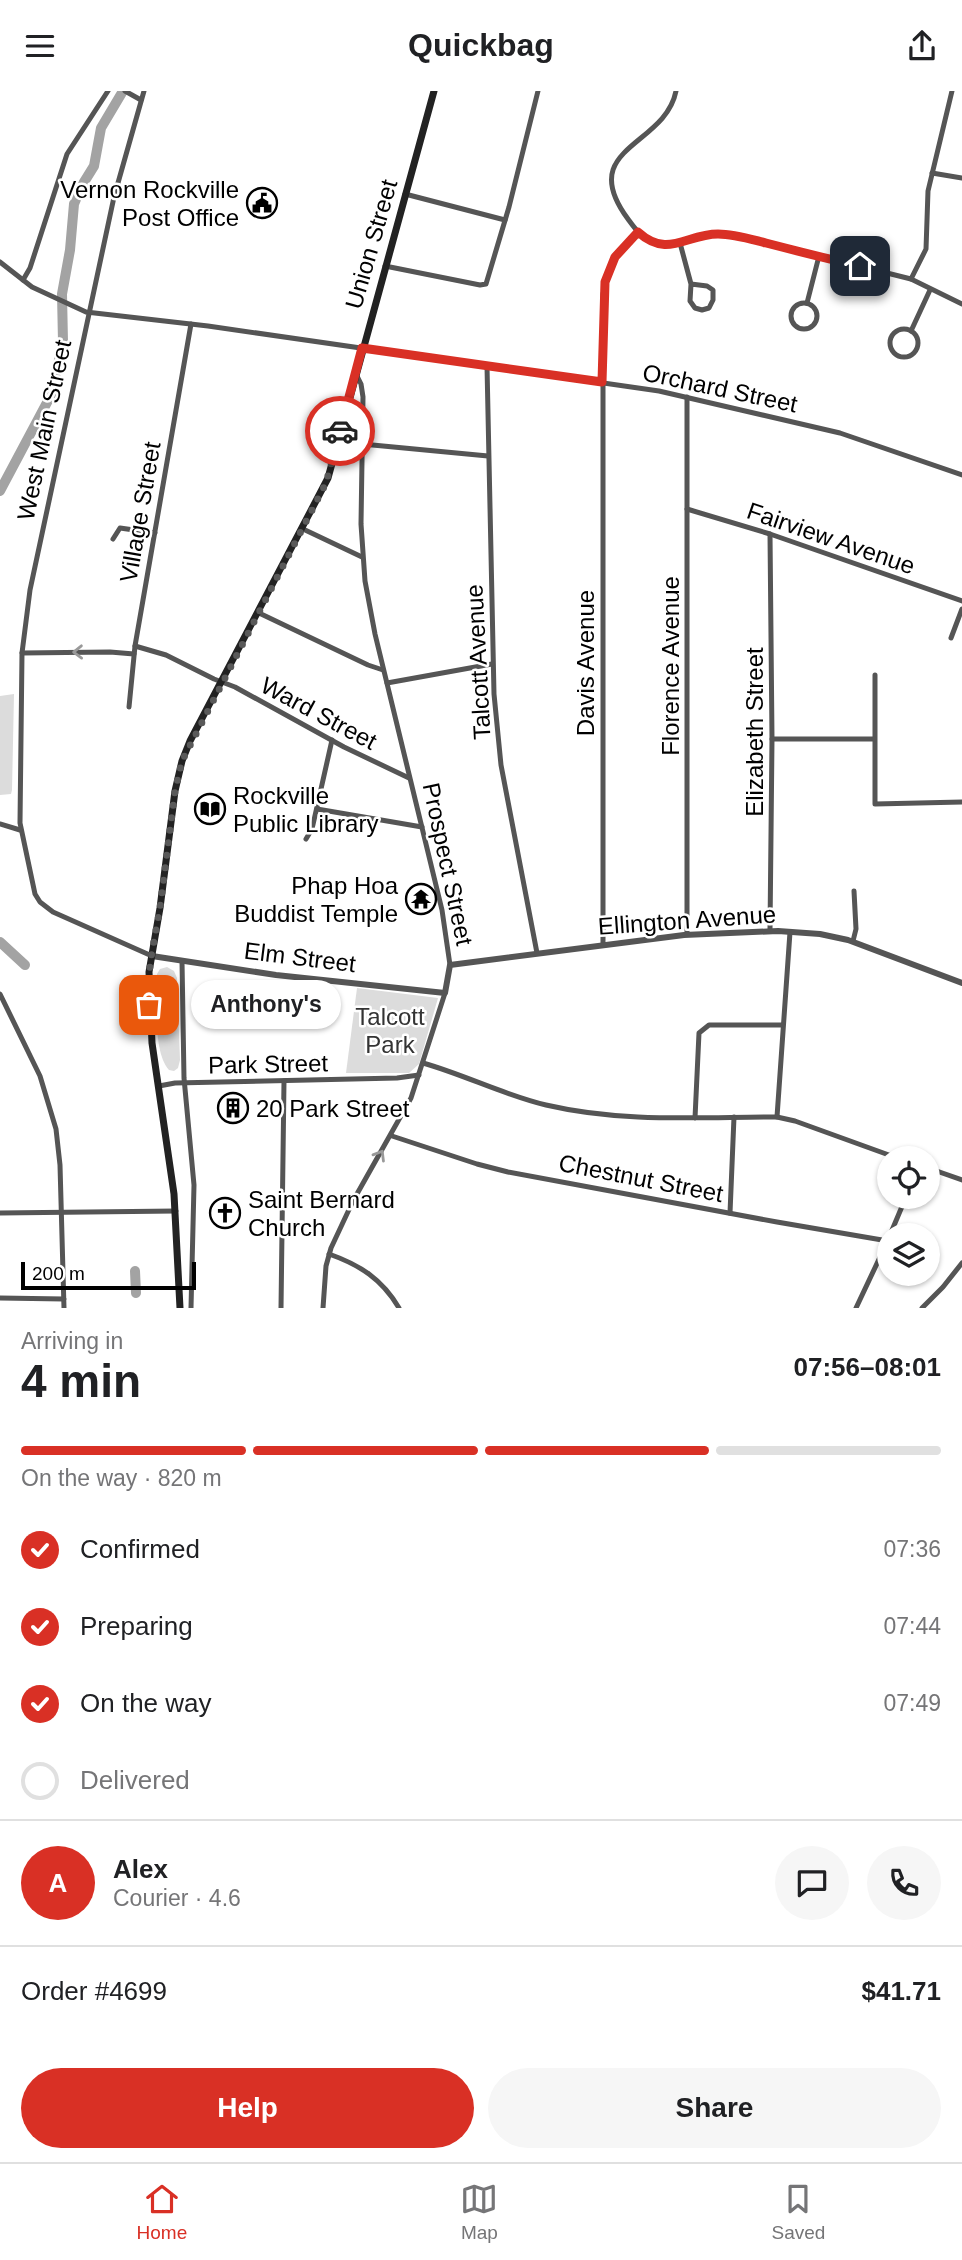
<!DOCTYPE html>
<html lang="en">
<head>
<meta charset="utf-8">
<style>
  body { margin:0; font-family:Helvetica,sans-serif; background:#f6f6f6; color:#202124; height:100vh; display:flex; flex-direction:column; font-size:26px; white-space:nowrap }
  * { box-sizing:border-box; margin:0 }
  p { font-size:23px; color:#757577 }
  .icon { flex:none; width:38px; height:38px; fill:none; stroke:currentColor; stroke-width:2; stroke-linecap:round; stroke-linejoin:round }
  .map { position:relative; height:1217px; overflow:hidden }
  .drawer { display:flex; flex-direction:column; background:#fff; flex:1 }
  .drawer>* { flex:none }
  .buttons { position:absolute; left:877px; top:1055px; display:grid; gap:14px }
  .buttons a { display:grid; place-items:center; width:63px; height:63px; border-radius:50%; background:#fff; box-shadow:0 2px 5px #0004; font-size:35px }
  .scale { position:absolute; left:21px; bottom:18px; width:175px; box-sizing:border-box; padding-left:7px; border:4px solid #000; border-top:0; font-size:19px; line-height:24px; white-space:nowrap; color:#000; -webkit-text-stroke:5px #fff; paint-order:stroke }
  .pin { position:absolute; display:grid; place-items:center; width:60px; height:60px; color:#fff; margin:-30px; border-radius:14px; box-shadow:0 4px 10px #0006 }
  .courier { position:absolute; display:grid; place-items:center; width:70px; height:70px; margin:-35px; border:5px solid #d93025; border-radius:50%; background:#fff; color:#222; box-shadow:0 2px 9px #0007 }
  .bubble { position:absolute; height:49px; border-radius:24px; background:#fff; box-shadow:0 2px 5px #0004; font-size:23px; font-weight:600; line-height:49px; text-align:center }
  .summary em { font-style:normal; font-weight:600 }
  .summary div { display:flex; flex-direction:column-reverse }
  .summary { display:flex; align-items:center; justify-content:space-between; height:119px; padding:0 21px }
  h1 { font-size:46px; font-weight:600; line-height:52px }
  .bar { display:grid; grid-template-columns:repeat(4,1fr); gap:10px 7px; align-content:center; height:84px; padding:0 21px }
  .bar i { height:9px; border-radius:5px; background:#e0e0e0 }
  .bar .selected { background:#d93025 }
  .bar p { grid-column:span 4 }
  .line { display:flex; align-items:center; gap:18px; padding:0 21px; border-top:2px solid #e0e0e0 }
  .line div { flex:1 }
  .round { display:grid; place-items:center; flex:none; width:74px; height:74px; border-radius:37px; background:#f6f6f6 }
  ol { padding:0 21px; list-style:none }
  li { display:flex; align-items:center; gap:21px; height:77px }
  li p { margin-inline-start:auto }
  li .icon { padding:7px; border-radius:50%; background:#d93025; color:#fff; stroke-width:4 }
  li:last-child { color:#757577 }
  li i { width:38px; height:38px; border:4px solid #e0e0e0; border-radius:50% }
  .primary-button { display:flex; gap:14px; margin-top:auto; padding:14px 21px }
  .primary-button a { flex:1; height:80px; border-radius:42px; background:#d93025; color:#fff; font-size:28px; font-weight:600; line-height:80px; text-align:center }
  .primary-button a+a { background:#f6f6f6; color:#202124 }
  header { display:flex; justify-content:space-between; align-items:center; height:91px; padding:0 21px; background:#fff; font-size:32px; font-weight:600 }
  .dock { display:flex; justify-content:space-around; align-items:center; height:98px; border-top:2px solid #e0e0e0; background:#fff; font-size:19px; color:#757577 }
  .dock a { display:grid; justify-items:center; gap:4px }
  .dock .selected { color:#d93025 }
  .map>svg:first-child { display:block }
  .green { fill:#dcdcdc }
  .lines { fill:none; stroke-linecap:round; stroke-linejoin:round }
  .river { stroke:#a3a3a3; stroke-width:10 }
  .minor { stroke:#555; stroke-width:5 }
  .tertiary { stroke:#555; stroke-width:6 }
  .secondary { stroke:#222; stroke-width:7 }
  .oneway { stroke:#999 }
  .done { stroke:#595959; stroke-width:7; stroke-dasharray:0 12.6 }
  .route { stroke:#d93025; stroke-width:9 }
  .labels { text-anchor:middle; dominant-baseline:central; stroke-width:5; stroke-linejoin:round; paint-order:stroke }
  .poi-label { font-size:24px; fill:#000; stroke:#fff; text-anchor:start }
  .street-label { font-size:24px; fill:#000; stroke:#fff }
  .park-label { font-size:24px; fill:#333; stroke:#fff }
</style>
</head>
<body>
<header><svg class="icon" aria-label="menu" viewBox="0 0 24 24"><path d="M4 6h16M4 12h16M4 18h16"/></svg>Quickbag<svg class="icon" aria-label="share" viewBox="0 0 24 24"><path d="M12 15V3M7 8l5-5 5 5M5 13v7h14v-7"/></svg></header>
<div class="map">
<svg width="962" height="1217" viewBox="0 0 962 1217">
  <rect width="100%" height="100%" fill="#fff"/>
  <g class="green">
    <polygon points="14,603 12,699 11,703 0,704 0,605"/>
    <path d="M 167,876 L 174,880 L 177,887 L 180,969 L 178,977 L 174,980 L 169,979 C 152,959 158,910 157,883 L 160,878 Z"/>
    <polygon points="357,897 438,907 419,973 409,982 346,982"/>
  </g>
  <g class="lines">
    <g class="river">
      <polyline points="0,400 51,304 63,251 62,203 70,159 74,113 81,96 94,75 101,37 123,0"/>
      <polyline points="0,851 25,874"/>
      <polyline points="135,1180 136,1202"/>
    </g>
    <g class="minor">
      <polyline points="125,0 141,9"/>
      <polyline points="144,0 114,106 30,499 22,562 20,732 35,803 40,811 53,821 152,865"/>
      <path d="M 676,0 C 665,56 575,56 628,128 C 636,139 645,152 661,154 C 675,156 689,148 703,145 C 714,142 724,143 735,144 L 911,188 L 962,213"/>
      <polyline points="932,82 962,87"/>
      <polyline points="405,103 505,129"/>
      <polyline points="680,152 691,193 690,210 695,217 702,219 709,217 713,209 713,199 707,195 691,193"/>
      <polyline points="0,171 32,196 86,221 208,235 659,300 840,342 962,384"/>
      <polyline points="385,175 480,194 486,193 509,116 538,0"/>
      <polyline points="911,188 926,158 928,100 952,0"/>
      <polyline points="23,189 30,177 67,63 108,0"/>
      <circle cx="804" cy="225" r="13"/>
      <polyline points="807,212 819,165"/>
      <circle cx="904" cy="252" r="14"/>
      <polyline points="911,240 930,199"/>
      <polyline points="487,275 494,603 501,674 537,862"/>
      <polyline points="356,283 361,293 363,306 361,433 365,490 375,543 442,819 450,874"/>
      <polyline points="362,353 488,365"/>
      <polyline points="687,418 770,443 962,510"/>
      <polyline points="303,438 362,466"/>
      <polyline points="770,443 772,648 770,839"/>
      <polyline points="113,448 120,437 155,442"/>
      <polyline points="259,522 368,574 383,579"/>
      <polyline points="951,547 962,518"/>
      <polyline points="135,555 166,564 214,588 235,596 344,656 409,687"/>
      <polyline points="22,562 110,561 134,563"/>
      <polyline points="875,584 875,713 962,711"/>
      <polyline points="387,592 492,573"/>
      <polyline points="129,616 135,555 191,233"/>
      <polyline points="772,648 874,648"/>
      <polyline points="317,718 422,736"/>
      <polyline points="0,733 20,739"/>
      <polyline points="306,748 312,738 332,649"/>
      <polyline points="687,843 687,306"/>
      <polyline points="853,850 856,838 854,800"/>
      <path d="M 603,854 L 603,203 C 607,176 619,160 638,141"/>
      <polyline points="182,870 184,987 194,1094 191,1217"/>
      <polyline points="0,903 40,985 56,1038 60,1074 64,1217"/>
      <path d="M 423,972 C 465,984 504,1004 546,1014 C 623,1032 699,1026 777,1026 L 795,1030 L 900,1068"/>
      <polyline points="159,995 175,992 397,987 419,984"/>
      <polyline points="777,1026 790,841"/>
      <polyline points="695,1027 699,942 709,934 782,934"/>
      <polyline points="392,1045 477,1073 508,1081 777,1131 888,1150"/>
      <polyline points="928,1077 962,1089"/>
      <polyline points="0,1122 176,1120"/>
      <polyline points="730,1122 734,1026"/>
      <polyline points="890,1144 906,1106"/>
      <path d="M 329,1163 C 360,1174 382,1188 399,1217"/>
      <polyline points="0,1207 64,1208"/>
      <polyline points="281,1217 284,990"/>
      <polyline points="323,1217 326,1175 331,1157 353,1110 411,1007 445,902"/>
      <polyline points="856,1217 889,1147"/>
      <polyline points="922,1217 943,1196 962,1172"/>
    </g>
    <polyline class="tertiary" points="152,865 276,884 445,902 450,874 684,844 778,840 820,843 848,849 962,892"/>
    <polyline class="secondary" points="180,1217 174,1103 152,952 149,881 160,817 175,700 182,670 190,650 328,387 434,0"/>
  </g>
  <defs><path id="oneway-chevron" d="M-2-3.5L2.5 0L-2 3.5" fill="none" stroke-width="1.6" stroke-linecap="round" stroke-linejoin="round" transform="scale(1.75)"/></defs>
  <g class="oneway">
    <use href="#oneway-chevron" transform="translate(78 561) rotate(179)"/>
    <use href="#oneway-chevron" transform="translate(380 1064) rotate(-59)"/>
  </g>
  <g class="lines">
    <polyline class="done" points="149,914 150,872 160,817 175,700 182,670 326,392 340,340"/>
    <path class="route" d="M 340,340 L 362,257 L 602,291 L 605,191 L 615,166 L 638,141 C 668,168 686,143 718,143 C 734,143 750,148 766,152 C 797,160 828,168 860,175"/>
  </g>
  <defs>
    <g id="civic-ring" transform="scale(1.575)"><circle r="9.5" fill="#fff" stroke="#000" stroke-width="1.5"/><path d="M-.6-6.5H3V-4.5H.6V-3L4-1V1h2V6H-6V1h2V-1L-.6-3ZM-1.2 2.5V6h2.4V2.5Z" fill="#000"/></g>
    <g id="library-ring" transform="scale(1.575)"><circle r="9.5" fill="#fff" stroke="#000" stroke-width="1.5"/><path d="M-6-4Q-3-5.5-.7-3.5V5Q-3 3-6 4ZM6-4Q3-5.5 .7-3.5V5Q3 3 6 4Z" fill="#000"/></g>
    <g id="temple-ring" transform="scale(1.575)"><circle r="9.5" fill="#fff" stroke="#000" stroke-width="1.5"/><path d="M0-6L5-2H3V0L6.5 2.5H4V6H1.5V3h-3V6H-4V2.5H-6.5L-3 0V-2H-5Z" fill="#000"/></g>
    <g id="building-ring" transform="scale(1.575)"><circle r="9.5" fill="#fff" stroke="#000" stroke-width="1.5"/><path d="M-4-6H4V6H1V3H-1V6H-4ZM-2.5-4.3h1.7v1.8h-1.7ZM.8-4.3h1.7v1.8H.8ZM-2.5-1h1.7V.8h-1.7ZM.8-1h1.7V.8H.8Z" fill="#000"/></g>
    <g id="church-ring" transform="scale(1.575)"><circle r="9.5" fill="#fff" stroke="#000" stroke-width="1.5"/><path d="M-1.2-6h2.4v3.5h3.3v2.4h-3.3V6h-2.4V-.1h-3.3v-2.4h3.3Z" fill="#000"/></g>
  </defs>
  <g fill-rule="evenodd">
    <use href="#civic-ring" x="262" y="112"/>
    <use href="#library-ring" x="210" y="718"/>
    <use href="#temple-ring" x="421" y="808"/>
    <use href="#building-ring" x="233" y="1017"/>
    <use href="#church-ring" x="225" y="1122"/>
  </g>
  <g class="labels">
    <g class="poi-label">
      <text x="239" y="98" text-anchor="end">Vernon Rockville<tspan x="239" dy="28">Post Office</tspan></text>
      <text x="233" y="704">Rockville<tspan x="233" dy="28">Public Library</tspan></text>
      <text x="398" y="794" text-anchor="end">Phap Hoa<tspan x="398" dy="28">Buddist Temple</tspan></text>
      <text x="256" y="1017">20 Park Street</text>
      <text x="248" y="1108">Saint Bernard<tspan x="248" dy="28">Church</tspan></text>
    </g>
    <g class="street-label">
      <text transform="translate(371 153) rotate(-74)">Union Street</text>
      <text transform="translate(720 297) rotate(12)">Orchard Street</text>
      <text transform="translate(44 339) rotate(-78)">West Main Street</text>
      <text transform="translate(140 421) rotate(-80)">Village Street</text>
      <text transform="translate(831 447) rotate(19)">Fairview Avenue</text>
      <text transform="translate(478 571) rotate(-93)">Talcott Avenue</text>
      <text transform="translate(585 572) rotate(-90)">Davis Avenue</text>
      <text transform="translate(670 575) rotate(-90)">Florence Avenue</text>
      <text transform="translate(319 622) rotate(28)">Ward Street</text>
      <text transform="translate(754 641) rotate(-90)">Elizabeth Street</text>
      <text transform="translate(448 773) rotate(78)">Prospect Street</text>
      <text transform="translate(687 829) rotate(-4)">Ellington Avenue</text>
      <text transform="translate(300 866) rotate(7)">Elm Street</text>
      <text transform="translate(268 973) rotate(-1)">Park Street</text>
      <text transform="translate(641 1087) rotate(11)">Chestnut Street</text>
    </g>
    <g class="park-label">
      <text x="390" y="925">Talcott<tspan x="390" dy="28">Park</tspan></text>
    </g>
  </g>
</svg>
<div class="buttons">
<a><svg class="icon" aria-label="locate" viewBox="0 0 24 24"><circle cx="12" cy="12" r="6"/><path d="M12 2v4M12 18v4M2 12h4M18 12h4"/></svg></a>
<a><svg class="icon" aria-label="layers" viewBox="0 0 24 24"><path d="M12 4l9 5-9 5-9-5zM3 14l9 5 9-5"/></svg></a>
</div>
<div class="scale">200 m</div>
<div class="pin" style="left:149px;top:914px;background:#ea580c"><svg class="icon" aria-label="bag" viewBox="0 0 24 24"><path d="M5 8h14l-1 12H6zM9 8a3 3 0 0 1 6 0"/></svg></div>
<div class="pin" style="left:860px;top:175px;background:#1f2937"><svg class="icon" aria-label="home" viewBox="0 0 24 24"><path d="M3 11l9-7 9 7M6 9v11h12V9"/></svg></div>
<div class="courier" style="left:340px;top:340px"><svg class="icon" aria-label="car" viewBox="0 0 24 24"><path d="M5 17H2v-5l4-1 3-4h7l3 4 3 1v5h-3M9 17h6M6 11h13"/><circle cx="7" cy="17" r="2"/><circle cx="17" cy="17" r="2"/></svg></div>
<div class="bubble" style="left:191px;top:889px;width:150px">Anthony's</div>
</div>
<section class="drawer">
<div class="summary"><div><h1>4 min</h1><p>Arriving in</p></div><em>07:56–08:01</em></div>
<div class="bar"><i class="selected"></i><i class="selected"></i><i class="selected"></i><i></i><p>On the way · 820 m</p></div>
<ol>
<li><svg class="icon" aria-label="check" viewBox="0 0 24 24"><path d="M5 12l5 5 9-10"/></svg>Confirmed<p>07:36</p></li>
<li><svg class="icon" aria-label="check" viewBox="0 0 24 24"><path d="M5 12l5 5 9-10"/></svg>Preparing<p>07:44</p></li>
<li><svg class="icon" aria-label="check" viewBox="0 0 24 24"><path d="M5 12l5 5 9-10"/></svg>On the way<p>07:49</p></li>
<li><i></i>Delivered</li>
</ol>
<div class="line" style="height:126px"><b class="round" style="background:#d93025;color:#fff">A</b><div><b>Alex</b><p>Courier · 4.6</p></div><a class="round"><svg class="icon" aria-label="chat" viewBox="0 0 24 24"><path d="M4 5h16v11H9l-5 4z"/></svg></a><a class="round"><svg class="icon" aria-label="phone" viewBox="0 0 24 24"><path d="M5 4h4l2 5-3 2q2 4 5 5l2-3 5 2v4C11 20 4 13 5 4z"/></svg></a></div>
<div class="line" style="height:91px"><div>Order #4699</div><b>$41.71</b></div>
<div class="primary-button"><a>Help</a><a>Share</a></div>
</section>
<nav class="dock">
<a class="selected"><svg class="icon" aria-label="home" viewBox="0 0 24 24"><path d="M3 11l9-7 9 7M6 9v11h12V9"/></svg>Home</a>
<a><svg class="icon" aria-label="map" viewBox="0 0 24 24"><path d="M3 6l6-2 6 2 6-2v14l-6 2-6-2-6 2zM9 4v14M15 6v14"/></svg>Map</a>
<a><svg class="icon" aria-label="saved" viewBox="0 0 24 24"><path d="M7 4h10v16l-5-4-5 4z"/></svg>Saved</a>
</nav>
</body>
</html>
